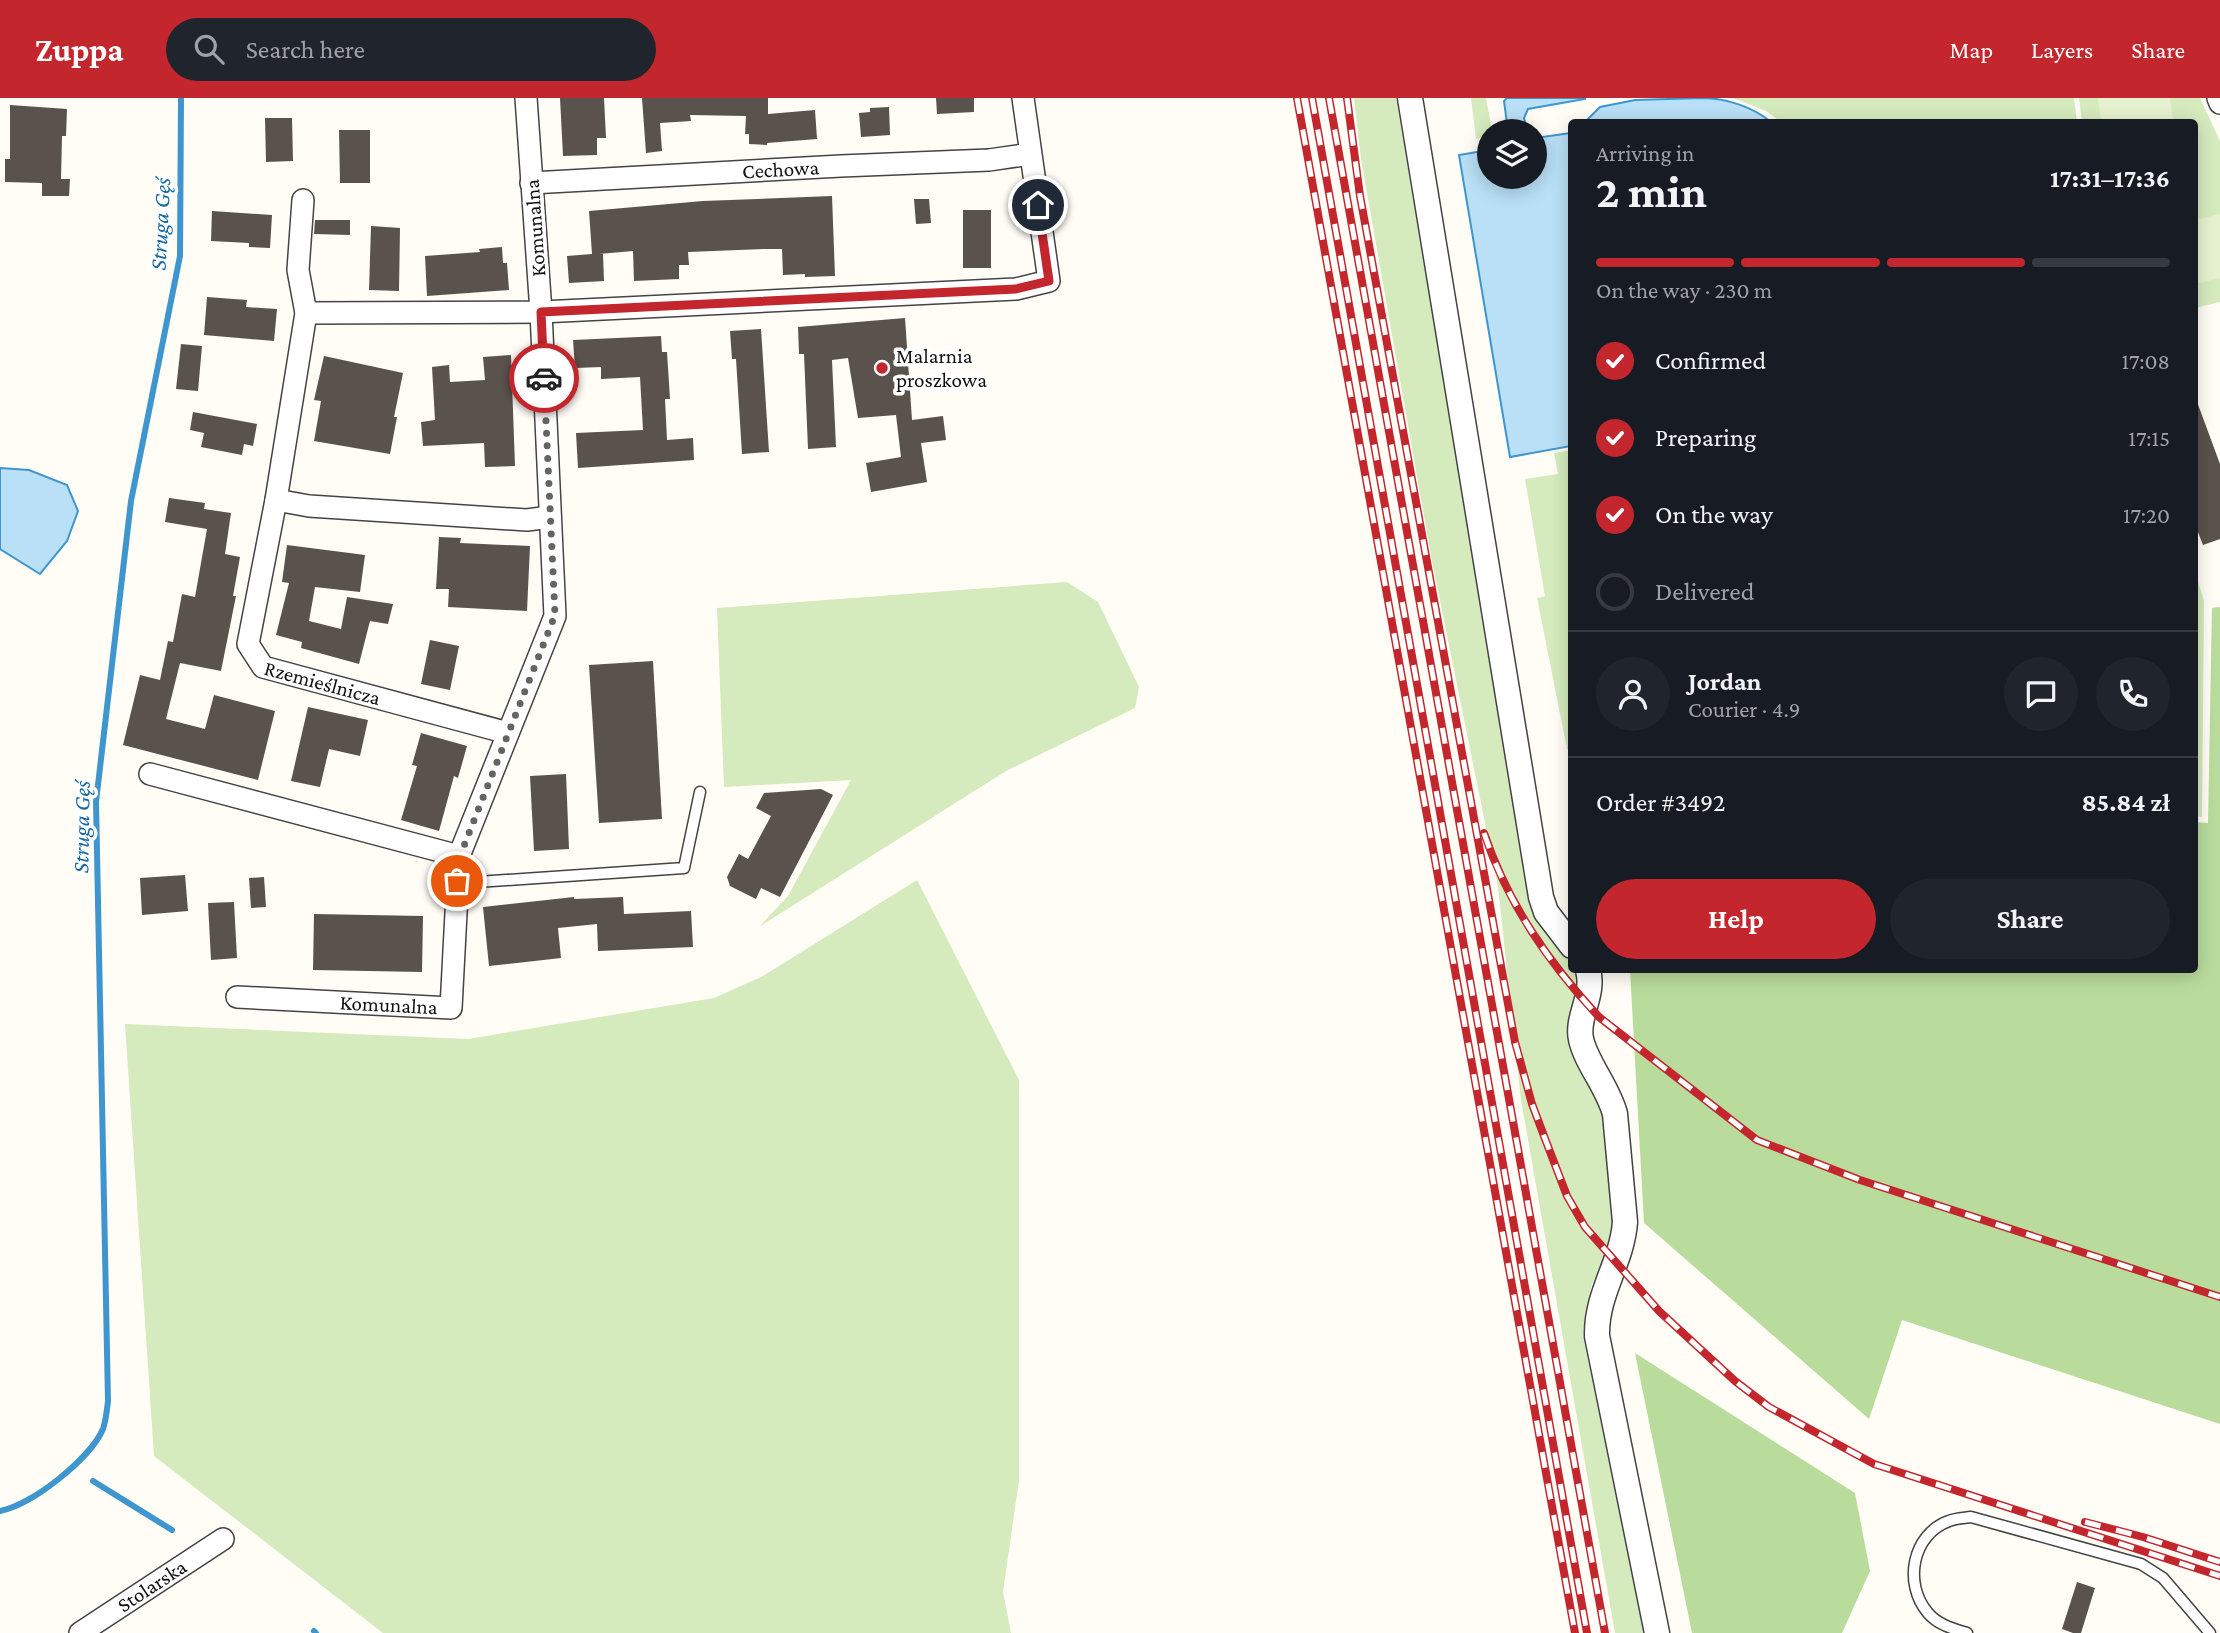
<!DOCTYPE html>
<html lang="en">
<head>
<meta charset="utf-8">
<style>
  body { margin:0; font-family:"Crimson Pro",serif; background:#20242c; color:#f1f3f6; height:100vh; display:flex; flex-direction:column; font-size:26px; white-space:nowrap }
  * { box-sizing:border-box; margin:0 }
  p { font-size:23px; color:#9ea1a6 }
  .icon { flex:none; width:38px; height:38px; fill:none; stroke:currentColor; stroke-width:2; stroke-linecap:round; stroke-linejoin:round }
  .map { position:relative; flex:1; overflow:hidden }
  .sheet { position:absolute; left:1568px; top:21px; width:630px; height:854px; display:flex; flex-direction:column; background:#171b24; border-radius:7px; box-shadow:0 4px 18px #0003 }
  .sheet>* { flex:none }
  .fabs { position:absolute; left:1477px; top:21px; display:grid; gap:14px }
  .fabs a { display:grid; place-items:center; width:70px; height:70px; border-radius:50%; background:#171b24; box-shadow:0 4px 18px #0003; font-size:35px }
  .pin { position:absolute; display:grid; place-items:center; width:60px; height:60px; color:#fff; margin:-30px; border:4px solid #fff; border-radius:50%; box-shadow:0 2px 7px #0007 }
  .courier { position:absolute; display:grid; place-items:center; width:70px; height:70px; margin:-35px; border:5px solid #c4262e; border-radius:50%; background:#fff; color:#222; box-shadow:0 2px 9px #0007 }
  .overview em { font-style:normal; font-weight:700 }
  .overview div { display:flex; flex-direction:column-reverse }
  .overview { display:flex; align-items:center; justify-content:space-between; height:119px; padding:0 28px }
  h1 { font-size:46px; font-weight:700; line-height:52px }
  .bar { display:grid; grid-template-columns:repeat(4,1fr); gap:10px 7px; align-content:center; height:84px; padding:0 28px }
  .bar i { height:9px; border-radius:5px; background:#363941 }
  .bar .on { background:#c4262e }
  .bar p { grid-column:span 4 }
  .line { display:flex; align-items:center; gap:18px; padding:0 28px; border-top:2px solid #363941 }
  .line div { flex:1 }
  .round { display:grid; place-items:center; flex:none; width:74px; height:74px; border-radius:37px; background:#20242c }
  ol { padding:0 28px; list-style:none }
  li { display:flex; align-items:center; gap:21px; height:77px }
  li p { margin-inline-start:auto }
  li .icon { padding:7px; border-radius:50%; background:#c4262e; color:#fff; stroke-width:4 }
  li:last-child { color:#9ea1a6 }
  li i { width:38px; height:38px; border:4px solid #363941; border-radius:50% }
  .primary-button { display:flex; gap:14px; margin-top:auto; padding:14px 28px }
  .primary-button a { flex:1; height:80px; border-radius:42px; background:#c4262e; color:#fff; font-size:28px; font-weight:700; line-height:80px; text-align:center }
  .primary-button a+a { background:#20242c; color:#f1f3f6 }
  header { display:flex; align-items:center; gap:42px; box-sizing:border-box; height:98px; padding:0 35px; background:#c4262e; color:#fff }
  header strong { font-size:33px }
  nav { display:flex; gap:38px; margin-inline-start:auto; font-size:24px }
  .search { width:490px; height:63px; background:#20242c; display:flex; align-items:center; gap:18px; box-sizing:border-box; padding:0 24px; border-radius:38px; color:#9ea1a6; font-size:26px }
  .map>svg:first-child { display:block }
  .green { fill:#d5ebbd }
  .forest { fill:#b9dc9c }
  .pitch { fill:#e6f2cf }
  .water { fill:#b9e0f7; stroke:#3f96cf; stroke-width:2 }
  .lines { fill:none; stroke-linecap:round; stroke-linejoin:round }
  .stream { stroke:#3f96cf; stroke-width:6 }
  .building { fill:#5a524d }
  .service-casing { stroke:#444; stroke-width:13 }
  .minor-casing { stroke:#444; stroke-width:24 }
  .tertiary-casing { stroke:#444; stroke-width:27 }
  .service { stroke:#fff; stroke-width:10 }
  .minor { stroke:#fff; stroke-width:21 }
  .tertiary { stroke:#fff; stroke-width:24 }
  .rail-casing { stroke:#c4262e; stroke-width:8 }
  .rail { stroke:#fff; stroke-width:5; stroke-dasharray:16; stroke-linecap:butt }
  .done { stroke:#646461; stroke-width:7; stroke-dasharray:0 12.6 }
  .route { stroke:#c4262e; stroke-width:9 }
  .poi-dot { fill:#c4262e; stroke:#fff; stroke-width:2.5 }
  .labels { text-anchor:middle; dominant-baseline:central; stroke-width:7; stroke-linejoin:round; paint-order:stroke }
  .street-label { font-size:21px; fill:#111; stroke:#fff }
  .poi-label { font-size:21px; fill:#111; stroke:#fff; text-anchor:start }
  .water-label { font-size:23px; font-style:italic; fill:#1768a6; stroke:#fff }
</style>
</head>
<body>
<header>
<strong>Zuppa</strong>
<div class="search"><svg class="icon" aria-label="search" viewBox="0 0 24 24"><circle cx="10" cy="10" r="6"/><path d="M15 15l6 6"/></svg>Search here</div>
<nav><a>Map</a><a>Layers</a><a>Share</a></nav>
</header>
<div class="map">
<svg width="2220" height="1535" viewBox="0 0 2220 1535">
  <rect width="100%" height="100%" fill="#fffdf5"/>
  <g class="green">
    <polygon points="1354,0 1396,0 1477,481 1544,827 1571,863 1572,872 1578,872 1581,882 1567,938 1570,951 1600,1004 1615,1129 1610,1151 1592,1186 1585,1213 1583,1238 1644,1535 1615,1535 1521,1002 1498,789 1432,463 1361,61"/>
    <polygon points="1471,0 1486,0 1492,33 1489,33 1489,39 1476,41"/>
    <polygon points="1733,0 2074,0 2077,24 1781,24 1766,13"/>
    <polygon points="2079,0 2200,0 2220,43 2220,204 2195,210 2194,24 2082,24"/>
    <polygon points="1571,352 1572,352 1571,652 1567,651 1537,500 1545,498 1525,381 1558,376 1554,355"/>
    <polygon points="2195,475 2204,502 2202,719 2194,718"/>
    <polygon points="1067,484 1098,504 1139,589 1135,610 1006,673 759,829 788,798 851,682 724,689 717,510"/>
    <polygon points="917,782 1019,982 1019,1382 1003,1494 1011,1535 383,1535 154,1358 125,926 468,941 714,900 763,878"/>
  </g>
  <g class="forest">
    <polygon points="2220,509 2220,1326 1902,1222 1869,1321 1644,1125 1630,872 2194,872 2195,724 2208,725 2212,510"/>
    <polygon points="1635,1255 1855,1395 1870,1473 1842,1535 1692,1535"/>
  </g>
  <g class="pitch">
    <polygon points="2098,0 2170,0 2173,24 2101,24"/>
    <polygon points="2220,116 2220,180 2195,186 2195,122"/>
  </g>
  <g class="water">
    <polygon points="1507,0 1585,0 1585,1 1528,11 1524,20 1527,33 1508,33 1504,3"/>
    <path d="M 1702,0 C 1726,0 1753,9 1771,24 L 1585,24 L 1600,9 L 1635,2 Z"/>
    <polygon points="1571,35 1571,348 1510,359 1459,57 1489,52 1489,79 1535,79 1535,40"/>
    <polygon points="0,370 29,372 67,387 78,413 67,443 40,476 0,451"/>
  </g>
  <g class="lines">
    <g class="stream">
      <polyline points="93,1383 172,1432"/>
      <path d="M 0,1413 C 32,1407 90,1361 103,1331 C 106,1322 107,1312 108,1303 L 96,704 L 131,403 L 180,158 L 181,0"/>
      <polyline points="314,1533 316,1535"/>
    </g>
  </g>
  <g class="building">
    <polygon points="560,0 604,0 606,40 597,40 597,57 563,58"/>
    <polygon points="642,0 768,0 768,16 815,12 817,41 767,45 767,47 749,46 749,36 745,36 746,18 690,17 691,23 660,25 662,53 646,55"/>
    <polygon points="936,0 974,0 974,14 937,16"/>
    <polygon points="10,7 67,11 66,38 62,38 61,81 70,81 69,98 42,98 42,85 5,84 5,61 10,61"/>
    <polygon points="889,9 890,37 861,39 859,15 870,14 870,10"/>
    <polygon points="265,20 292,20 293,63 266,64"/>
    <polygon points="339,32 370,32 370,85 340,85"/>
    <polygon points="832,98 835,178 805,179 805,176 783,177 782,151 765,151 688,154 689,167 679,167 679,181 634,183 633,153 599,156 603,156 604,183 569,185 567,158 592,156 589,113 703,103"/>
    <polygon points="914,101 929,101 931,125 916,126"/>
    <rect x="963" y="112" width="28" height="58"/>
    <polygon points="212,113 272,117 270,150 249,149 249,145 211,143"/>
    <polygon points="315,122 350,122 350,137 314,136"/>
    <polygon points="371,128 400,130 399,193 369,192"/>
    <polygon points="502,149 503,165 507,165 509,192 427,198 425,158 480,154 479,151"/>
    <polygon points="207,199 247,202 246,209 277,211 274,243 204,237"/>
    <polygon points="905,220 912,322 943,318 946,342 921,345 927,384 871,394 866,365 901,359 896,317 858,320 848,260 832,262 836,349 808,351 804,256 799,256 798,229"/>
    <polygon points="761,231 769,354 742,356 736,261 732,261 730,233"/>
    <polygon points="661,238 662,254 667,254 670,301 665,301 667,342 693,340 694,362 578,370 576,335 643,332 640,279 601,281 601,269 575,270 573,242"/>
    <polygon points="181,246 202,248 198,293 176,291"/>
    <polygon points="511,257 515,368 485,369 484,345 423,348 421,324 435,322 432,269 449,267 450,284 485,282 483,259"/>
    <polygon points="324,258 403,275 394,319 397,319 390,356 314,343 321,303 314,302"/>
    <polygon points="2196,301 2220,366 2220,441 2203,447 2194,424 2194,302"/>
    <polygon points="193,314 257,326 253,348 244,346 242,357 201,349 204,335 190,332"/>
    <polygon points="169,400 205,405 204,411 231,415 225,456 240,459 233,498 236,498 221,573 180,565 166,621 205,631 214,597 275,613 258,682 123,647 140,577 160,582 168,543 173,544 182,496 195,499 207,431 165,424"/>
    <polygon points="439,439 461,440 460,445 530,448 527,513 448,509 449,491 436,491"/>
    <polygon points="287,447 365,457 360,494 315,489 309,523 341,531 347,499 393,506 388,526 370,523 359,566 301,550 302,544 276,537 289,485 282,484"/>
    <polygon points="430,542 459,548 450,592 421,586"/>
    <polygon points="653,563 662,721 599,725 589,567"/>
    <polygon points="308,609 368,622 360,658 329,651 320,689 291,683"/>
    <polygon points="421,635 467,648 458,680 454,678 439,733 401,722 417,668 412,667"/>
    <polygon points="566,676 569,751 534,753 530,678"/>
    <polygon points="821,691 833,697 780,799 761,790 756,801 730,788 727,779 739,756 748,761 771,718 756,710 764,695"/>
    <polygon points="185,777 188,813 142,817 140,780"/>
    <polygon points="264,779 266,809 251,810 249,780"/>
    <polygon points="574,799 574,801 623,799 624,816 691,813 693,849 598,853 597,826 558,830 561,860 489,868 483,809"/>
    <polygon points="234,804 237,860 211,862 208,805"/>
    <polygon points="314,816 423,818 422,874 313,872"/>
    <polygon points="2077,1484 2095,1490 2081,1535 2073,1535 2062,1531"/>
  </g>
  <g class="lines">
    <g class="service-casing">
      <g id="service">
        <polyline points="457,783 477,784 684,770 700,694"/>
        <path d="M 1967,1535 C 1954,1531 1938,1527 1928,1515 C 1903,1486 1912,1436 1949,1423 C 1955,1420 1964,1420 1971,1419 L 2141,1466 L 2163,1480 L 2210,1535"/>
      </g>
    </g>
    <g class="minor-casing">
      <g id="minor">
        <polyline points="2218,0 2220,5"/>
        <path id="s1" d="M 531,85 L 841,68 L 989,62 L 1030,56"/>
        <path id="s2" d="M 303,102 L 298,172 L 306,215 L 276,402 L 248,546 L 263,569 L 508,635"/>
        <polyline points="306,215 541,214 1016,191 1049,183 1023,0"/>
        <polyline points="276,402 309,408 527,422 550,419"/>
        <polyline points="150,676 459,758"/>
        <path id="s3" d="M 237,899 L 451,910 L 459,758 L 555,518 L 541,214 L 526,0"/>
        <path id="s4" d="M 80,1535 L 223,1441"/>
      </g>
    </g>
    <g class="tertiary-casing">
      <g id="tertiary">
        <polyline points="1410,0 1541,799 1546,814 1572,848"/>
        <path d="M 1588,872 C 1595,897 1576,919 1581,941 C 1586,965 1608,989 1615,1016 L 1625,1124 C 1622,1165 1596,1195 1597,1238 L 1657,1535"/>
      </g>
    </g>
    <use href="#service" class="service"/>
    <use href="#minor" class="minor"/>
    <use href="#tertiary" class="tertiary"/>
    <g class="rail-casing">
      <g id="rail">
        <polyline points="1297,0 1575,1535"/>
        <polyline points="1312,0 1587,1535"/>
        <polyline points="1329,0 1605,1535"/>
        <polyline points="1347,0 1360,98 1515,944 1532,1006 1544,1038 1567,1098 1585,1129 1659,1213 1735,1283 1769,1309 1874,1366 2220,1478"/>
        <path d="M 1484,735 C 1508,806 1548,864 1599,919 L 1757,1042 L 1860,1082 L 2220,1199"/>
        <polyline points="2085,1424 2143,1439 2220,1464"/>
      </g>
    </g>
    <use href="#rail" class="rail"/>
  </g>
  <g class="lines">
    <polyline class="done" points="457,783 460,758 555,517 544,280"/>
    <polyline class="route" points="544,280 541,214 1016,191 1049,183 1038,107"/>
  </g>
  <circle class="poi-dot" cx="882" cy="270" r="7"/>
  <g class="labels">
    <g class="street-label">
      <text stroke="none"><textPath href="#s1" startOffset="250">Cechowa</textPath></text>
      <text transform="translate(535 130) rotate(-94)">Komunalna</text>
      <text stroke="none"><textPath href="#s2" startOffset="539">Rzemieślnicza</textPath></text>
      <text stroke="none"><textPath href="#s3" startOffset="152">Komunalna</textPath></text>
      <text stroke="none"><textPath href="#s4" startOffset="86">Stolarska</textPath></text>
    </g>
    <g class="poi-label">
      <text x="896" y="258">Malarnia<tspan x="896" dy="24">proszkowa</tspan></text>
    </g>
    <g class="water-label">
      <text transform="translate(160 126) rotate(-87)">Struga Gęś</text>
      <text transform="translate(81 729) rotate(-89)">Struga Gęś</text>
    </g>
  </g>
</svg>
<div class="fabs">
<a><svg class="icon" aria-label="layers" viewBox="0 0 24 24"><path d="M12 4l9 5-9 5-9-5zM3 14l9 5 9-5"/></svg></a>
</div>
<div class="pin" style="left:457px;top:783px;background:#ea580c"><svg class="icon" aria-label="bag" viewBox="0 0 24 24"><path d="M5 8h14l-1 12H6zM9 8a3 3 0 0 1 6 0"/></svg></div>
<div class="pin" style="left:1038px;top:107px;background:#1f2937"><svg class="icon" aria-label="home" viewBox="0 0 24 24"><path d="M3 11l9-7 9 7M6 9v11h12V9"/></svg></div>
<div class="courier" style="left:544px;top:280px"><svg class="icon" aria-label="car" viewBox="0 0 24 24"><path d="M5 17H2v-5l4-1 3-4h7l3 4 3 1v5h-3M9 17h6M6 11h13"/><circle cx="7" cy="17" r="2"/><circle cx="17" cy="17" r="2"/></svg></div>
<section class="sheet">
<div class="overview"><div><h1>2 min</h1><p>Arriving in</p></div><em>17:31–17:36</em></div>
<div class="bar"><i class="on"></i><i class="on"></i><i class="on"></i><i></i><p>On the way · 230 m</p></div>
<ol>
<li><svg class="icon" aria-label="check" viewBox="0 0 24 24"><path d="M5 12l5 5 9-10"/></svg>Confirmed<p>17:08</p></li>
<li><svg class="icon" aria-label="check" viewBox="0 0 24 24"><path d="M5 12l5 5 9-10"/></svg>Preparing<p>17:15</p></li>
<li><svg class="icon" aria-label="check" viewBox="0 0 24 24"><path d="M5 12l5 5 9-10"/></svg>On the way<p>17:20</p></li>
<li><i></i>Delivered</li>
</ol>
<div class="line" style="height:126px"><a class="round"><svg class="icon" aria-label="person" viewBox="0 0 24 24"><circle cx="12" cy="8" r="4"/><path d="M4 21q1-7 8-7t8 7"/></svg></a><div><b>Jordan</b><p>Courier · 4.9</p></div><a class="round"><svg class="icon" aria-label="chat" viewBox="0 0 24 24"><path d="M4 5h16v11H9l-5 4z"/></svg></a><a class="round"><svg class="icon" aria-label="phone" viewBox="0 0 24 24"><path d="M5 4h4l2 5-3 2q2 4 5 5l2-3 5 2v4C11 20 4 13 5 4z"/></svg></a></div>
<div class="line" style="height:91px"><div>Order #3492</div><b>85.84 zł</b></div>
<div class="primary-button"><a>Help</a><a>Share</a></div>
</section>
</div>
</body>
</html>
